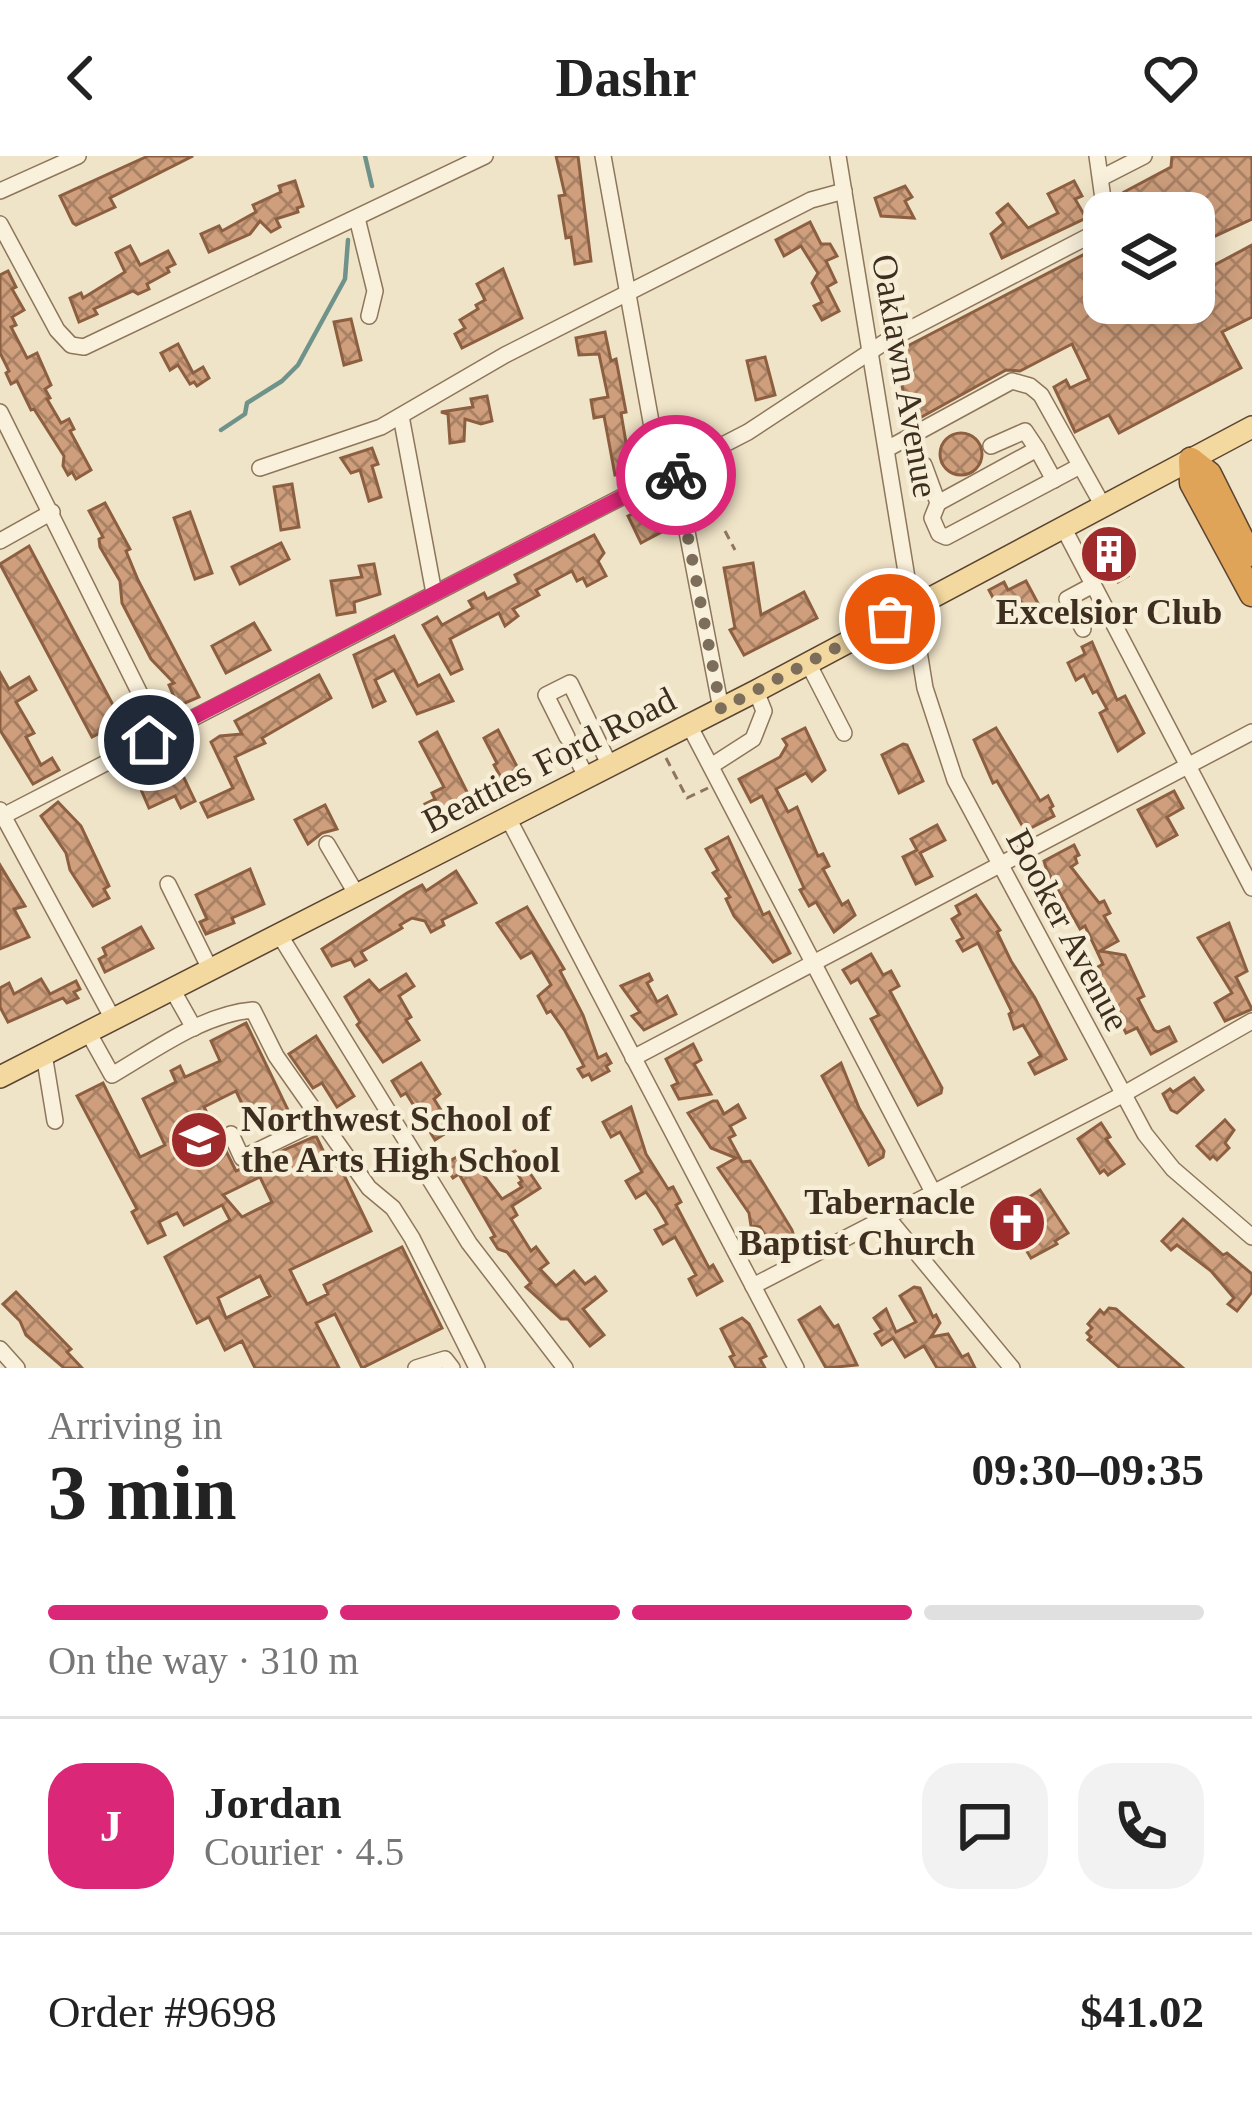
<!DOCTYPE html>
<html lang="en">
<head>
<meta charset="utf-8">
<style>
  body { margin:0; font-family:Georgia,serif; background:#f2f2f2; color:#222; height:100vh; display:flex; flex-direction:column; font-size:45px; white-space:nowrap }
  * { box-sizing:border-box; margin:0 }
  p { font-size:39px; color:#767676 }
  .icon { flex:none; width:66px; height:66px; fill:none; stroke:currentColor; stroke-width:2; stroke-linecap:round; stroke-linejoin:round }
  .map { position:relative; height:1212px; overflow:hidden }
  .sheet { display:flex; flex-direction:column; background:#fff; flex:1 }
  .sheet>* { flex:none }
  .buttons { position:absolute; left:1083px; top:36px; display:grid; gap:24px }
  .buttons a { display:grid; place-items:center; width:132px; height:132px; border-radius:24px; background:#fff; box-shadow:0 6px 30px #0003; font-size:60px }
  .pin { position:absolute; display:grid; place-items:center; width:102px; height:102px; color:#fff; margin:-51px; border:6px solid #fff; border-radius:50%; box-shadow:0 3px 12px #0007 }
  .courier { position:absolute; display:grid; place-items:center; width:120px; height:120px; margin:-60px; border:9px solid #db2777; border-radius:50%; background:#fff; color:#222; box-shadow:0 3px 15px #0007 }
  .headline em { font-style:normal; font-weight:600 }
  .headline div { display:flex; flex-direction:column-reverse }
  .headline { display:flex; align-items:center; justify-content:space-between; height:204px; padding:0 48px }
  h1 { font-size:78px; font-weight:600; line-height:90px }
  .bar { display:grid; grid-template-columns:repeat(4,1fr); gap:18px 12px; align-content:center; height:144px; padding:0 48px }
  .bar i { height:15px; border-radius:9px; background:#e0e0e0 }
  .bar .active { background:#db2777 }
  .bar p { grid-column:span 4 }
  .line { display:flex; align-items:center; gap:30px; padding:0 48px; border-top:3px solid #e0e0e0 }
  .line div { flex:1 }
  .round { display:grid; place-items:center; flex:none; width:126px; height:126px; border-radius:36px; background:#f2f2f2 }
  header { display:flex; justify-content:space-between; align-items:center; height:156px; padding:0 48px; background:#fff; font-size:54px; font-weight:600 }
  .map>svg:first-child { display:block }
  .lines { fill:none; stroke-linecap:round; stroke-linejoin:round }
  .stream { stroke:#6f938a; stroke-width:4.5 }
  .building { fill:url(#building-cross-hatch); stroke:#8d5f41; stroke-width:3; fill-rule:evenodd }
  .minor-casing { stroke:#8d765c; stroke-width:18 }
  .major-casing { stroke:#5b4430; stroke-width:24 }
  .highway-casing { stroke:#5b4430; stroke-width:27 }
  .path { stroke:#8d765c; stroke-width:3; stroke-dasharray:9 6; stroke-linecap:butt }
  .minor { stroke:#faf1dc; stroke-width:15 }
  .major { stroke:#f3d9a0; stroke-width:21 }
  .highway { stroke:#e0a458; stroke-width:24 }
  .done { stroke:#7c6e5b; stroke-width:12; stroke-dasharray:0 21.6 }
  .route { stroke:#db2777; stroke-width:15 }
  .labels { text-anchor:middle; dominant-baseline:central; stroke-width:9; stroke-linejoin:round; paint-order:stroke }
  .street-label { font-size:36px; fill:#3d2e20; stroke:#f7eed8 }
  .poi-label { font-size:36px; font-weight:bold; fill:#3d2e20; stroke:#f7eed8 }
</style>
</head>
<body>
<header><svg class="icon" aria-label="back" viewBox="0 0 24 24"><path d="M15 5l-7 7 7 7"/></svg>Dashr<svg class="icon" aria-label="heart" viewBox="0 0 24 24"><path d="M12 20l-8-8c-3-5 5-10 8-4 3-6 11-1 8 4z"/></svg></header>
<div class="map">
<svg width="1252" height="1212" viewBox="0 0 1252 1212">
  <defs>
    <pattern id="building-cross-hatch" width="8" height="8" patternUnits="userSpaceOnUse" patternTransform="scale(3)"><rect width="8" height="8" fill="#cf9f7d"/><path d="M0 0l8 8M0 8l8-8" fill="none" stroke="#a98266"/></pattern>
  </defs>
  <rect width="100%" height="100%" fill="#f0e4c8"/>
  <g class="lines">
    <g class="stream">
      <polyline points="365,0 372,30"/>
      <polyline points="221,274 245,258 247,247 282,225 298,209 345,123 348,84"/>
    </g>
  </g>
  <g class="building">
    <polygon points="148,0 193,0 110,42 115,51 76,69 73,67 60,40"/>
    <polygon points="556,0 578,0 591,105 575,108 571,81 566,82 559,40 565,39"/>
    <polygon points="1172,0 1252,0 1252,63 1213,81 1203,65 1194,70 1194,57 1135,57 1124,36 1171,11"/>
    <polygon points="295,25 303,50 297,52 298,56 276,63 280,71 271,76 260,65 250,78 209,96 201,78 219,70 222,75 256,56 253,49 281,36 279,30"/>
    <polygon points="1074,25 1082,40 1075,43 1086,62 1002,102 991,78 1004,67 997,57 1008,48 1028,72 1058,57 1048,38"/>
    <polygon points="905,30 912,41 905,45 914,62 881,60 875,42"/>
    <polygon points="810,66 821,88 830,88 837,100 826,105 836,126 827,131 839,155 822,164 814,150 822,146 812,127 818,117 801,90 784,100 776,84"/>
    <polygon points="1104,88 1104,147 1194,147 1194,120 1252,89 1252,161 1222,176 1241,212 1119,277 1109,259 1075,276 1054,231 1066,224 1070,232 1089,223 1072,188 1020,215 1006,214 909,268 896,196"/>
    <polygon points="130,90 140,109 168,95 175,108 167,112 169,116 147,128 149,133 138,138 133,135 94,153 97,158 79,166 70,142 81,137 83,142 88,139 125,116 116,97"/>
    <polygon points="503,113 522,162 462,192 455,178 465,172 460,164 478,153 476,149 485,144 477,128"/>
    <polygon points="8,115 16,131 12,133 24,154 12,161 16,169 11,171 27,202 37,197 51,229 45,233 50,242 47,243 61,267 69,263 74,273 70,275 91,314 76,323 72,316 68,319 63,310 64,300 34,253 31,254 17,225 11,228 6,217 9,215 0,197 0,119"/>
    <polygon points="351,163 361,204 344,209 334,166"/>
    <polygon points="605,176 611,205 616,203 626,256 621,257 631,316 615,319 604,260 594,262 591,244 608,241 599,198 579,199 576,182"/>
    <polygon points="178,188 193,217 203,211 209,222 197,230 194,226 190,228 178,209 170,214 161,197"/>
    <polygon points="765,201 775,239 756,244 747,205"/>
    <polygon points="487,240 492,265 481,268 465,263 464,285 450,287 448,258 441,256 473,251 471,243"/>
    <circle cx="961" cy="298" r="21"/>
    <polygon points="372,292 378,308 372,310 381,341 369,345 360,314 351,317 341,302"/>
    <polygon points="292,328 299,371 281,374 274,331"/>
    <polygon points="664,343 673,365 667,368 669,372 641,387 628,360 646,352 648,356"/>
    <polygon points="105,347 130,393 126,395 138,424 199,541 178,550 169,529 174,527 151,503 122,447 120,425 100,391 99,383 103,381 89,355"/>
    <polygon points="190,356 212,417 195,423 174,362"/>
    <polygon points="1113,374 1132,412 1126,416 1128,420 1118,426 1115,421 1110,423 1103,408 1099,410 1087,388"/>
    <polygon points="594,379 604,397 598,405 606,420 587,430 583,422 577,425 572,415 536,434 539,439 513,453 518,460 505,470 499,457 450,483 462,513 451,518 423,469 437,461 442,469 473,452 469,445 484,437 487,443 519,427 515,419"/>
    <polygon points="281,387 289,403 240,428 232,411"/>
    <polygon points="29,390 122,566 92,581 0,408"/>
    <polygon points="753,407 761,459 804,436 817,462 744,499 730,474 735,472 724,412"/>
    <polygon points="374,408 380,438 354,446 355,456 337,459 331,425 362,421 359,410"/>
    <polygon points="1026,425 1042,455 1029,462 1020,445 1000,455 989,434 1004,426 1008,434"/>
    <polygon points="254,467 270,494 226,517 212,490"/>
    <polygon points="394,480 418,530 439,519 453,545 417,558 394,514 375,524 385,545 373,551 354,499"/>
    <polygon points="1092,486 1117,544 1125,540 1144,577 1118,595 1100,557 1107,553 1097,535 1093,537 1084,519 1076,524 1068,507 1085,498 1082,491"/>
    <polygon points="0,517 9,533 29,521 36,534 16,546 34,577 26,581 41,609 52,602 59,614 33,628 0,574"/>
    <polygon points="319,519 331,542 262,582 265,587 235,601 253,643 208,661 201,647 233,632 211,586 220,580 242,578 235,565"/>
    <polygon points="805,572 825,614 812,625 806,617 776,633 788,656 797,651 818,700 823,698 829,710 823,713 842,749 848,745 855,759 834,776 816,746 809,750 800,734 804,732 762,640 751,646 739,623 780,601 787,589 783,583"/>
    <polygon points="996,572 1040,645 1048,640 1053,650 1050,652 1054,660 1029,673 1027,668 1023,671 997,625 993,627 974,584"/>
    <polygon points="498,574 524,624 502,635 494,620 499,618 494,609 497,607 484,582"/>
    <polygon points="437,576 472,646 432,661 425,648 435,643 432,637 444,631 420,586"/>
    <polygon points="903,588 907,589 923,625 899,637 882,599"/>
    <polygon points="175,603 195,645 181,652 175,640 149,652 136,622"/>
    <polygon points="1174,635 1183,652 1167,661 1177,679 1157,690 1138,654"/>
    <polygon points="58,646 81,670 109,730 104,733 109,742 93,750 70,714 66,697 41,660"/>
    <polygon points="325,649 337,673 322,677 308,688 295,664"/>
    <polygon points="937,669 945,684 920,697 932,720 916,728 903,701 917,694 911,683"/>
    <polygon points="728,681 763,759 769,756 790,797 773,806 734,760 726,743 730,741 713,717 718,714 706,693"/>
    <polygon points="1074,689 1079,699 1075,701 1077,707 1071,711 1099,747 1104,745 1110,757 1104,760 1118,785 1100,795 1125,799 1144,840 1138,843 1154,874 1158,876 1169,871 1176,885 1151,898 1137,872 1126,877 1094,813 1103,808 1085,770 1080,773 1046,712 1044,705"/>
    <polygon points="0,709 25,750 14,753 29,781 0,793"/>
    <polygon points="250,713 264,748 232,762 234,767 206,778 200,766 207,763 196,739"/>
    <polygon points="456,715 476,747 442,764 444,769 431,776 425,765 412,762 400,769 402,772 361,796 366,804 355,810 351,803 332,810 322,793 407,737 422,729 426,735"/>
    <polygon points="976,739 1000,774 997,776 1011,805 1035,842 1066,903 1035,918 1029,907 1041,900 1023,869 1014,873 1009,858 1012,856 978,787 963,795 957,785 963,782 952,763 960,758 956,750"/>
    <polygon points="527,751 564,813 560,815 583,859 598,902 606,898 611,907 606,910 609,915 592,924 589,918 583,921 578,913 584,910 565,875 551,855 547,857 538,840 551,829 532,796 521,802 497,767"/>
    <polygon points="1229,767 1247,815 1236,821 1252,853 1225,865 1215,847 1232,837 1198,782"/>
    <polygon points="141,771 153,792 105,816 99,803 106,799 103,792"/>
    <polygon points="871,798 883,819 891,815 899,830 890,835 942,932 941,937 918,949 871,863 879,859 858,823 851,827 843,814"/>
    <polygon points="406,818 414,830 399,840 411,861 406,864 419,884 383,906 357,869 360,866 345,841 369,824 379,835"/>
    <polygon points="649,818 652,824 647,827 657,846 667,840 676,858 644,874 632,860 640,856 621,830"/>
    <polygon points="41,823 50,838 76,825 80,833 74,836 78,842 67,847 63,842 8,866 0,851 0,832 9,827 14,838"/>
    <path d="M 246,867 L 288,954 L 253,971 L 236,935 L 204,951 L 236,1015 L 316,980 L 331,1011 L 342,1015 L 371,1075 L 290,1114 L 307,1148 L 328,1138 L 324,1129 L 402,1091 L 442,1172 L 362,1212 L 335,1158 L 316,1167 L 339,1212 L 255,1212 L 242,1185 L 225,1194 L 209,1161 L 197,1167 L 165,1101 L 230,1064 L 222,1049 L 184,1069 L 177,1057 L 159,1066 L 165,1079 L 148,1087 L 132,1056 L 137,1053 L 77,940 L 103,927 L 140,1001 L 165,989 L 143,943 L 176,926 L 171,915 L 180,910 L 185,921 L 220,905 L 211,885 ZM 260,1021 L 272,1046 L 242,1061 L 223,1039 ZM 260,1120 L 270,1140 L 226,1162 L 218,1142 Z"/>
    <polygon points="316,880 354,940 337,951 322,927 313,932 289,898"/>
    <polygon points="693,888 701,904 694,908 711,938 679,943 672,930 678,927 666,903"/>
    <polygon points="421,907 440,938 434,943 449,967 445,969 449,975 435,984 406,937 401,940 392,925"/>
    <polygon points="841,907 859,952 884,995 883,1001 869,1009 822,920"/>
    <polygon points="1194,922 1203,934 1177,957 1171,954 1163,938 1170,933 1173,936"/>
    <polygon points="713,945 717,945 724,958 738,949 745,962 730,970 735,979 729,982 742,1006 750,1005 792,1074 796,1087 775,1098 760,1071 751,1070 749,1057 718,1012 736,1002 711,992 688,957"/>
    <polygon points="631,951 646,998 668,1033 673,1031 681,1046 676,1049 709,1112 713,1109 722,1125 697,1139 689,1123 696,1119 675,1081 663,1088 655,1074 667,1068 657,1051 646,1036 636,1042 626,1025 642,1016 620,976 611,981 603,966"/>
    <polygon points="1225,964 1234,974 1225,987 1229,992 1217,1004 1213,1000 1210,1003 1197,990"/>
    <polygon points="1101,967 1110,981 1106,983 1124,1008 1108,1019 1104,1014 1100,1017 1078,983"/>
    <polygon points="515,995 540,1032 512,1050 517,1059 511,1063 531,1095 536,1091 548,1107 540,1113 556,1130 574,1115 585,1128 595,1121 606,1135 583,1153 604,1179 590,1190 568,1163 561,1163 526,1131 531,1127 507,1096 498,1093 491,1082 495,1080 459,1018 453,1022 444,1008 466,996 502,1043 522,1031 519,1027 522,1025 506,1000"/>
    <polygon points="1040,1034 1068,1077 1055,1085 1057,1088 1031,1102 1017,1079 1009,1084 995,1063"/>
    <polygon points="1183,1063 1223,1099 1227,1097 1252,1118 1252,1136 1237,1155 1228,1148 1234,1142 1211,1115 1177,1089 1171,1094 1162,1085"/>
    <polygon points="914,1131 920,1132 933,1161 936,1159 940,1167 931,1181 948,1178 962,1201 968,1198 975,1212 937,1212 924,1190 905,1201 893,1182 882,1189 875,1178 882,1174 874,1162 886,1153 896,1176 916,1166 900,1140"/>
    <polygon points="16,1136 71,1193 67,1196 82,1212 64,1212 26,1179 20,1165 3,1148"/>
    <polygon points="820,1151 834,1171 838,1169 857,1209 826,1212 799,1164"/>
    <polygon points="1109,1152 1116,1153 1183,1212 1120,1212 1088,1184 1091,1181 1087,1177 1092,1172 1088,1168 1100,1154 1104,1158"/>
    <polygon points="742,1162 749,1168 766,1200 760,1203 765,1212 736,1212 730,1201 734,1199 721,1173"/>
  </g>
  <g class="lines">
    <g class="minor-casing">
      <g id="minor">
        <polyline points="603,0 661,321"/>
        <polyline points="838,0 925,532 955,624 1145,978 1173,1013 1252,1081"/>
        <polyline points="1097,0 1105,57"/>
        <polyline points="1101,22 1144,0"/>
        <polyline points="0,35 78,0"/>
        <polyline points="357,62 375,135 369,160"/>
        <polyline points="0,68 57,174 71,189 84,191 485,0"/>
        <polyline points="0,256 160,578"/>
        <polyline points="401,260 434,437"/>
        <polyline points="887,293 1012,225 1030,230 1041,239 1103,350"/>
        <polyline points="1037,293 1054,324"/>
        <polyline points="924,309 938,347 932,362 939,378 946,381 1080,310"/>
        <polyline points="260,312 381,271 505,199 811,44 844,35"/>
        <polyline points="675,313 721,553"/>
        <polyline points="938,347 1037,293 1025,275 991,290"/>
        <polyline points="1063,371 1252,732"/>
        <polyline points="0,385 52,356"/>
        <polyline points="1083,473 1067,443 1093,429"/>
        <polyline points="808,507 844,577"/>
        <polyline points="689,569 933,1036"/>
        <polyline points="567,581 546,539 570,527 610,610"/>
        <polyline points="572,593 587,622"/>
        <polyline points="711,610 753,583 764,555 756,535"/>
        <polyline points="0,654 113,863"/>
        <polyline points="3,660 748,276 885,186 1089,80 1101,71 1104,62"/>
        <polyline points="508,662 796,1212"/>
        <polyline points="327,688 357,739"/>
        <polyline points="168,728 210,813"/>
        <polyline points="279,778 469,1087 565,1212"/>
        <polyline points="172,833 194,872"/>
        <path d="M 88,876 L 112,919 C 155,894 203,858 253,854 L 276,900 L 321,964 L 369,1032 L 393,1052 L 412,1082 L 477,1212"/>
        <polyline points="44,898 55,965"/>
        <polyline points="633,902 1252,576"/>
        <polyline points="231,978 242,1002 321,964"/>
        <polyline points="887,1061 1012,1212"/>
        <polyline points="753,1130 1122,939 1252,865"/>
        <polyline points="0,1193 17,1212"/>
        <polyline points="416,1212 445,1203 452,1212"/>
      </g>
    </g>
    <g class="major-casing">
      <polyline id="major" points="0,921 756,535 1252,271"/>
    </g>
    <g class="highway-casing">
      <g id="highway">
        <polyline points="1191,304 1192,327 1252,438"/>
        <polyline points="1191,304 1209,318 1249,398"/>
      </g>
    </g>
    <g class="path">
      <polyline points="725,375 735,394"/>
      <polyline points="666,602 687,642 708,632"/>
    </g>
    <use href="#minor" class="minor"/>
    <use href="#major" class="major"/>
    <use href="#highway" class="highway"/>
  </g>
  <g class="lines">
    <polyline class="done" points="676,319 721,553 890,463"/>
    <polyline class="route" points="149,584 675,314 676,319"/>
  </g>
  <defs>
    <g id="building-disc" transform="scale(3)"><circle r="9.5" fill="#9e2a2b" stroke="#f7eed8"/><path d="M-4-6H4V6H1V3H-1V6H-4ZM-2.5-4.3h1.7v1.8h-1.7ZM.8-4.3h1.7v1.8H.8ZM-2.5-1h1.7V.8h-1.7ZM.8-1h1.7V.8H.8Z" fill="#fff"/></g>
    <g id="school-disc" transform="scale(3)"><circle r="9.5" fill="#9e2a2b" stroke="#f7eed8"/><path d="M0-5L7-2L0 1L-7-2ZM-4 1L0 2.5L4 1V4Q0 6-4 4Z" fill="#fff"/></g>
    <g id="church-disc" transform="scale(3)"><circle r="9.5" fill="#9e2a2b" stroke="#f7eed8"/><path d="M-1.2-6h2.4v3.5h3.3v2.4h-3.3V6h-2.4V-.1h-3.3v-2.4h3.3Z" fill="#fff"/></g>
  </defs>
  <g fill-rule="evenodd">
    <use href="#building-disc" x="1109" y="398"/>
    <use href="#school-disc" x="199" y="984"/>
    <use href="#church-disc" x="1017" y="1067"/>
  </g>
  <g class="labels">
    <g class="street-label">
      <text transform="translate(905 220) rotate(80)">Oaklawn Avenue</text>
      <text transform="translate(549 604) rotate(-27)">Beatties Ford Road</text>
      <text transform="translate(1068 774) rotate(62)">Booker Avenue</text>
    </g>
    <g class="poi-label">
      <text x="1109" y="456">Excelsior Club</text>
      <text x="241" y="963" text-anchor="start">Northwest School of<tspan x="241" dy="41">the Arts High School</tspan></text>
      <text x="975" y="1046" text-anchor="end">Tabernacle<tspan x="975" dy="41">Baptist Church</tspan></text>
    </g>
  </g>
</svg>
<div class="buttons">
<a><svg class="icon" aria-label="layers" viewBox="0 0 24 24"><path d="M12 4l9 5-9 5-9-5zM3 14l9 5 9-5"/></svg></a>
</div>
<div class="pin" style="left:890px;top:463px;background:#ea580c"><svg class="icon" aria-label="bag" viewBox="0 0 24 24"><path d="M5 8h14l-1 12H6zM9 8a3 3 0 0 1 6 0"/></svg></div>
<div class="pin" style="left:149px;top:584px;background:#1f2937"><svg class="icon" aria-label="home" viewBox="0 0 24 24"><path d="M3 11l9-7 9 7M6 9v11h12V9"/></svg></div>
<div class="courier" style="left:676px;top:319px"><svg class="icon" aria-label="bike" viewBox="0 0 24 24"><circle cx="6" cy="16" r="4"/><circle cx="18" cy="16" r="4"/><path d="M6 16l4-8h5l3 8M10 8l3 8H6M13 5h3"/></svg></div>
</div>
<section class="sheet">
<div class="headline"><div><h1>3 min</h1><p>Arriving in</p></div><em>09:30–09:35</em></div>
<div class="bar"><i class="active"></i><i class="active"></i><i class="active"></i><i></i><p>On the way · 310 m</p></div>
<div class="line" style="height:216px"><b class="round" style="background:#db2777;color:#fff">J</b><div><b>Jordan</b><p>Courier · 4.5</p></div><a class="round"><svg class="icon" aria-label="chat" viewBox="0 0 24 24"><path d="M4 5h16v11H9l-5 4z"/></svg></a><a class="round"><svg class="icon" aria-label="phone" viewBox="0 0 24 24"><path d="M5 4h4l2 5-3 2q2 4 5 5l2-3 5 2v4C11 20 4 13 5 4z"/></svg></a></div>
<div class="line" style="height:156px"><div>Order #9698</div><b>$41.02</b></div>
</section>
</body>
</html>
